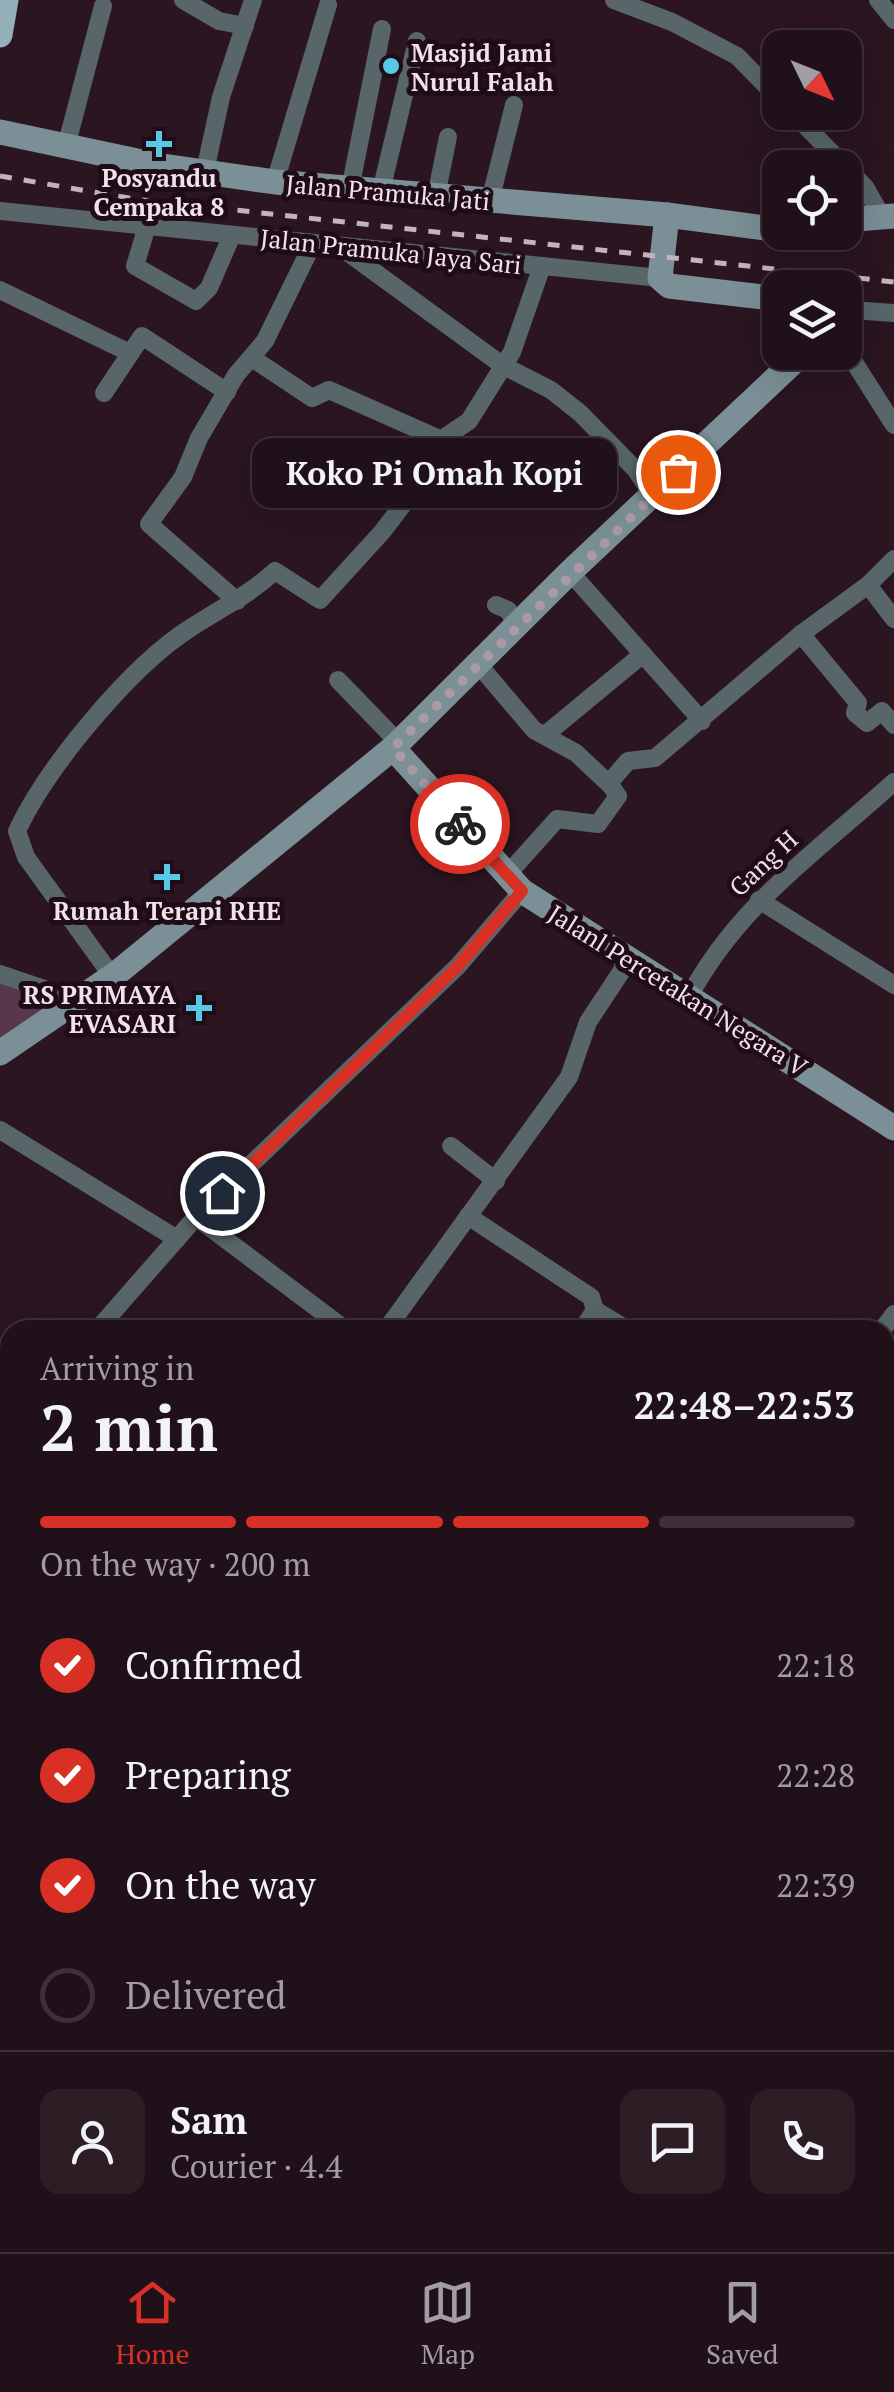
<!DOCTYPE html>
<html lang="en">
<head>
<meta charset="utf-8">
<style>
  body { margin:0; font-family:"PT Serif",serif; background:#2d1e26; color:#f1f3f6; height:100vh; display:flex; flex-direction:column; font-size:38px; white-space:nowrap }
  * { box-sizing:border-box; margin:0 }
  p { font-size:32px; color:#a29da2 }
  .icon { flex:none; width:55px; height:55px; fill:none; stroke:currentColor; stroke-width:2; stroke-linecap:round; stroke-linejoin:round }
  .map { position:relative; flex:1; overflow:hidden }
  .panel { position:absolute; left:0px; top:1320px; width:895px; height:932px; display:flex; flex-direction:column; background:#201019; border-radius:30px 30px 0 0; box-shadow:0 10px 40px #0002,0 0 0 2px #3d3038 }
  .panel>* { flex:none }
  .needle { width:65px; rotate:133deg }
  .buttons { position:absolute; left:762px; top:30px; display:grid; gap:20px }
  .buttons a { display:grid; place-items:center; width:100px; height:100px; border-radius:20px; background:#201019; box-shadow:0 10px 40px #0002,0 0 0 2px #3d3038; font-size:50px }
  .pin { position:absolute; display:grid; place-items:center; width:85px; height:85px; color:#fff; margin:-42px; border:5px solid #fff; border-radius:50%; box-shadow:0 2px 10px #0007 }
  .courier { position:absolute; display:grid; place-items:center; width:100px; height:100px; margin:-50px; border:8px solid #d93025; border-radius:50%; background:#fff; color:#222; box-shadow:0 2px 12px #0007 }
  .bubble { position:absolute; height:70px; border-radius:20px; background:#201019; box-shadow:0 10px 40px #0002,0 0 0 2px #3d3038; font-size:32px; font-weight:700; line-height:70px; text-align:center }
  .overview em { font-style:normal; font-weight:700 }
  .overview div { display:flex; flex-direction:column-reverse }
  .overview { display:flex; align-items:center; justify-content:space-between; height:170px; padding:0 40px }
  h1 { font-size:65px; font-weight:700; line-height:75px }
  .bar { display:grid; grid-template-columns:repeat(4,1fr); gap:15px 10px; align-content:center; height:120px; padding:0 40px }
  .bar i { height:12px; border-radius:8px; background:#3d3038 }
  .bar .selected { background:#d93025 }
  .bar p { grid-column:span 4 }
  .line { display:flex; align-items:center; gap:25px; padding:0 40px; border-top:2px solid #3d3038 }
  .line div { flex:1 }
  .round { display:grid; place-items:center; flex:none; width:105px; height:105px; border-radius:20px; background:#2d1e26 }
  ol { padding:0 40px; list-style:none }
  li { display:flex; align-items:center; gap:30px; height:110px }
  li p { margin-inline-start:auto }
  li .icon { padding:10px; border-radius:50%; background:#d93025; color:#fff; stroke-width:4 }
  li:last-child { color:#a29da2 }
  li i { width:55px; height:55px; border:5px solid #3d3038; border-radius:50% }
  .tabs { display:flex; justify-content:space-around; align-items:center; height:140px; border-top:2px solid #3d3038; background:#201019; font-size:28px; color:#a29da2 }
  .tabs a { display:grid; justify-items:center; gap:5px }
  .tabs .selected { color:#d93025 }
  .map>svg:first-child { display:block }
  .green { fill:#58374a }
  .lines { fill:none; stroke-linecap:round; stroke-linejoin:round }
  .street { stroke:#58666a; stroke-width:18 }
  .secondary { stroke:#7a9096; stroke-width:25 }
  .primary { stroke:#94b0b8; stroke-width:25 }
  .rail { stroke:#c3b3bc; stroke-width:5; stroke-dasharray:12 12; stroke-linecap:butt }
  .done { stroke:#ab9aa4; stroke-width:10; stroke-dasharray:0 18 }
  .route { stroke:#d93025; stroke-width:12 }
  .poi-dot { fill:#59c8e4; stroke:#200c18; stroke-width:4 }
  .labels { text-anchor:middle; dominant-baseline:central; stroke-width:10; stroke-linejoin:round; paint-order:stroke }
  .poi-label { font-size:25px; font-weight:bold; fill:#f1e2ea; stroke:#200c18 }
  .street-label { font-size:25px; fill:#f1e2ea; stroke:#200c18 }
</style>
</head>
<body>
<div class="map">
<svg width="894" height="2252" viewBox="0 0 894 2252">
  <rect width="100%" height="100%" fill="#2a1521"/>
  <polygon class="green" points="0,973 77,1000 0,1054"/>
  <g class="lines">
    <g class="street">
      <polyline points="183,0 219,21 245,26"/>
      <polyline points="614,0 672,22 737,56 780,100"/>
      <polyline points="878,0 894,20"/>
      <polyline points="792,112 865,187 881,215"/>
      <polyline points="67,143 103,6"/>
      <polyline points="205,171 221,97 253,0"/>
      <polyline points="275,182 328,5"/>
      <polyline points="350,189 382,29"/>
      <polyline points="381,191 417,41"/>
      <polyline points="436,196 448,137"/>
      <polyline points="490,201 514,105"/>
      <polyline points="0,211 660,278"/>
      <polyline points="147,226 135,266 196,301 209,288 232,235"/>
      <polyline points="339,246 502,365 551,390 580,413 636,470 653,496"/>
      <polyline points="0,290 130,353"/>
      <polyline points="851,310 894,313"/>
      <polyline points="845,348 894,425"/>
      <polyline points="252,358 312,398 329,390 444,441"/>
      <polyline points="104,393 142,336 227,392"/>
      <polyline points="570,572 702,721"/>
      <polyline points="868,585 894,619"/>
      <polyline points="237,601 149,524 183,477 199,438 236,375 265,341 313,243"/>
      <polyline points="496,605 508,610 517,625"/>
      <polyline points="801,634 858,703 855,713 867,723 882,711 894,725"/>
      <polyline points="478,664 534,730 576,753 609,784"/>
      <polyline points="338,680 399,743"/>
      <polyline points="545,735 643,654"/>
      <polyline points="506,876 557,819 598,824 618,796 609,783 628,761 655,758 801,634 868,585 894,559"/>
      <polyline points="759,900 894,985"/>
      <polyline points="0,974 77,1000"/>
      <path d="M 112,976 L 26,857 L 17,831 C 47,767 131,665 192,627 C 221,608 249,595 275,571 L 320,600 L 382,532 L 421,481 L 448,435 L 469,421 L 512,352 L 542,266"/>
      <path d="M 688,999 C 736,906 818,851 894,782"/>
      <polyline points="0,1130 177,1239"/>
      <polyline points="451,1146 496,1181"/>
      <polyline points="468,1216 591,1297 595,1310 582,1330"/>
      <polyline points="196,1217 346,1330"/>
      <polyline points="595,1310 628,1330"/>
      <polyline points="97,1330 196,1217 458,966 522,891"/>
      <polyline points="386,1330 569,1077 588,1022 629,960"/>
      <polyline points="882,1330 894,1314"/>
      <polyline points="885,1456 894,1458"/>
      <polyline points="1,1489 10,1470"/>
      <polyline points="885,1678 894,1683"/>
      <polyline points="0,1785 10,1792"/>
      <polyline points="0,1836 10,1837"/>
      <polyline points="0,2048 10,2055"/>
      <polyline points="0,2187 10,2159"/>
      <polyline points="0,2203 10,2208"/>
      <polyline points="101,2242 126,2252"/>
      <polyline points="310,2242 326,2252"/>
      <polyline points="665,2242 680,2252"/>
      <polyline points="247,2252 252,2242"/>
      <polyline points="503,2252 509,2242"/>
      <polyline points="532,2252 537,2242"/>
    </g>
    <g class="secondary">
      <polyline points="0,132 156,165 275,182 667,215 780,230"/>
      <polyline points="667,215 660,278 669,286 780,299"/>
      <polyline points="845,220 894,216"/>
      <polyline points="845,315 851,310"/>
      <polyline points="393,748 522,891 894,1128"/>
      <polyline points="0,1053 117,973 393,748 570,572 804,352"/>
    </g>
    <polyline class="primary" points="0,35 6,0"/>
    <polyline class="rail" points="0,176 134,199 894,282"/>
  </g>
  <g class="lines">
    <polyline class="done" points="460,824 393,748 678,472"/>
    <polyline class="route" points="222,1193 458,966 522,891 460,824"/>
  </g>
  <g class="poi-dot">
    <circle cx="391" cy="66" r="10"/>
    <path d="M154 129h10v10h10v10h-10v10h-10v-10h-10v-10h10z"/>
    <path d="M162 862h10v10h10v10h-10v10h-10v-10h-10v-10h10z"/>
    <path d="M194 993h10v10h10v10h-10v10h-10v-10h-10v-10h10z"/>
  </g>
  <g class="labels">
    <g class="poi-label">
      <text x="411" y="52" text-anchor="start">Masjid Jami<tspan x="411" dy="29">Nurul Falah</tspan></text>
      <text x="159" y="177">Posyandu<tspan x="159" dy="29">Cempaka 8</tspan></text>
      <text x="167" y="910">Rumah Terapi RHE</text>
      <text x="176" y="994" text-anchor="end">RS PRIMAYA<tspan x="176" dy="29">EVASARI</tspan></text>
    </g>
    <g class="street-label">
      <text transform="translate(388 192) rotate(5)">Jalan Pramuka Jati</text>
      <text transform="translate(391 251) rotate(6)">Jalan Pramuka Jaya Sari</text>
      <text transform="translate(763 863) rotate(-43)">Gang H</text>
      <text transform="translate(678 990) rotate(32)">Jalanl Percetakan Negara V</text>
    </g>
  </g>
</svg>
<div class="buttons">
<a><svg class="needle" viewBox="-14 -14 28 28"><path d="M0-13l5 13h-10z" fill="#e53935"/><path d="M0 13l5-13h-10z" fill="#a29da2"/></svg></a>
<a><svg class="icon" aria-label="locate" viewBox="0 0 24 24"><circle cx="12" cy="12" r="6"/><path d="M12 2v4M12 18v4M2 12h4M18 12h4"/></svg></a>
<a><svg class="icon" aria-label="layers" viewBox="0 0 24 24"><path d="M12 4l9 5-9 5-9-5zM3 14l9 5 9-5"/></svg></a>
</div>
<div class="pin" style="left:678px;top:472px;background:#ea580c"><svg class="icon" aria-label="bag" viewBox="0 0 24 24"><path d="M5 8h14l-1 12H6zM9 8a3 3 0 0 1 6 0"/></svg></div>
<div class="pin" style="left:222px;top:1193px;background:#1f2937"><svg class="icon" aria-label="home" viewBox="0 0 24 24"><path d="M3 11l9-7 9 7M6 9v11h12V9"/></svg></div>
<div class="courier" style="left:460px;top:824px"><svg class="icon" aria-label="bike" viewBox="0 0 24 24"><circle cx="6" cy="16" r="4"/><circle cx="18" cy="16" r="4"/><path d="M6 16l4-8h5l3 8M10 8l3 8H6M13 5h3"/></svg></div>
<div class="bubble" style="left:252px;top:438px;width:365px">Koko Pi Omah Kopi</div>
<section class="panel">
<div class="overview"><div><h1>2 min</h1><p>Arriving in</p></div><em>22:48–22:53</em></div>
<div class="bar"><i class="selected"></i><i class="selected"></i><i class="selected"></i><i></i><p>On the way · 200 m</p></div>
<ol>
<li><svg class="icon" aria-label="check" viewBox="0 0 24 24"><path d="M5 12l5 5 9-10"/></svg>Confirmed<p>22:18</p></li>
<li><svg class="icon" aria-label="check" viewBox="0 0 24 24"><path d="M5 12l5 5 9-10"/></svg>Preparing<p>22:28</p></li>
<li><svg class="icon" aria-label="check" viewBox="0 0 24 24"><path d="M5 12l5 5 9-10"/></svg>On the way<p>22:39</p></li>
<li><i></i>Delivered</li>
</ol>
<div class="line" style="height:180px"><a class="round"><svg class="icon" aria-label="person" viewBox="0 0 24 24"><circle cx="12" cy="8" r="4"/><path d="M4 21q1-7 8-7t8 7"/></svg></a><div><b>Sam</b><p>Courier · 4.4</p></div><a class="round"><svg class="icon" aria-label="chat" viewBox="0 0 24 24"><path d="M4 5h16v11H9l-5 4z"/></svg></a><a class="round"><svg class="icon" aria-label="phone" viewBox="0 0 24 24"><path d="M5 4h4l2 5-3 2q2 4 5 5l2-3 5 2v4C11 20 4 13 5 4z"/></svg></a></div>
</section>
</div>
<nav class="tabs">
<a class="selected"><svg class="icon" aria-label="home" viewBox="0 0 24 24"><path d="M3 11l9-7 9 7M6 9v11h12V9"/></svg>Home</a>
<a><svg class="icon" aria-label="map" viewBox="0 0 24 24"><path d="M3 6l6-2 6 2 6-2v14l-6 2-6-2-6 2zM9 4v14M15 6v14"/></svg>Map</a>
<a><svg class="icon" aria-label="saved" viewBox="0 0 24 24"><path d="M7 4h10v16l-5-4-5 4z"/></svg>Saved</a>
</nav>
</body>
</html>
